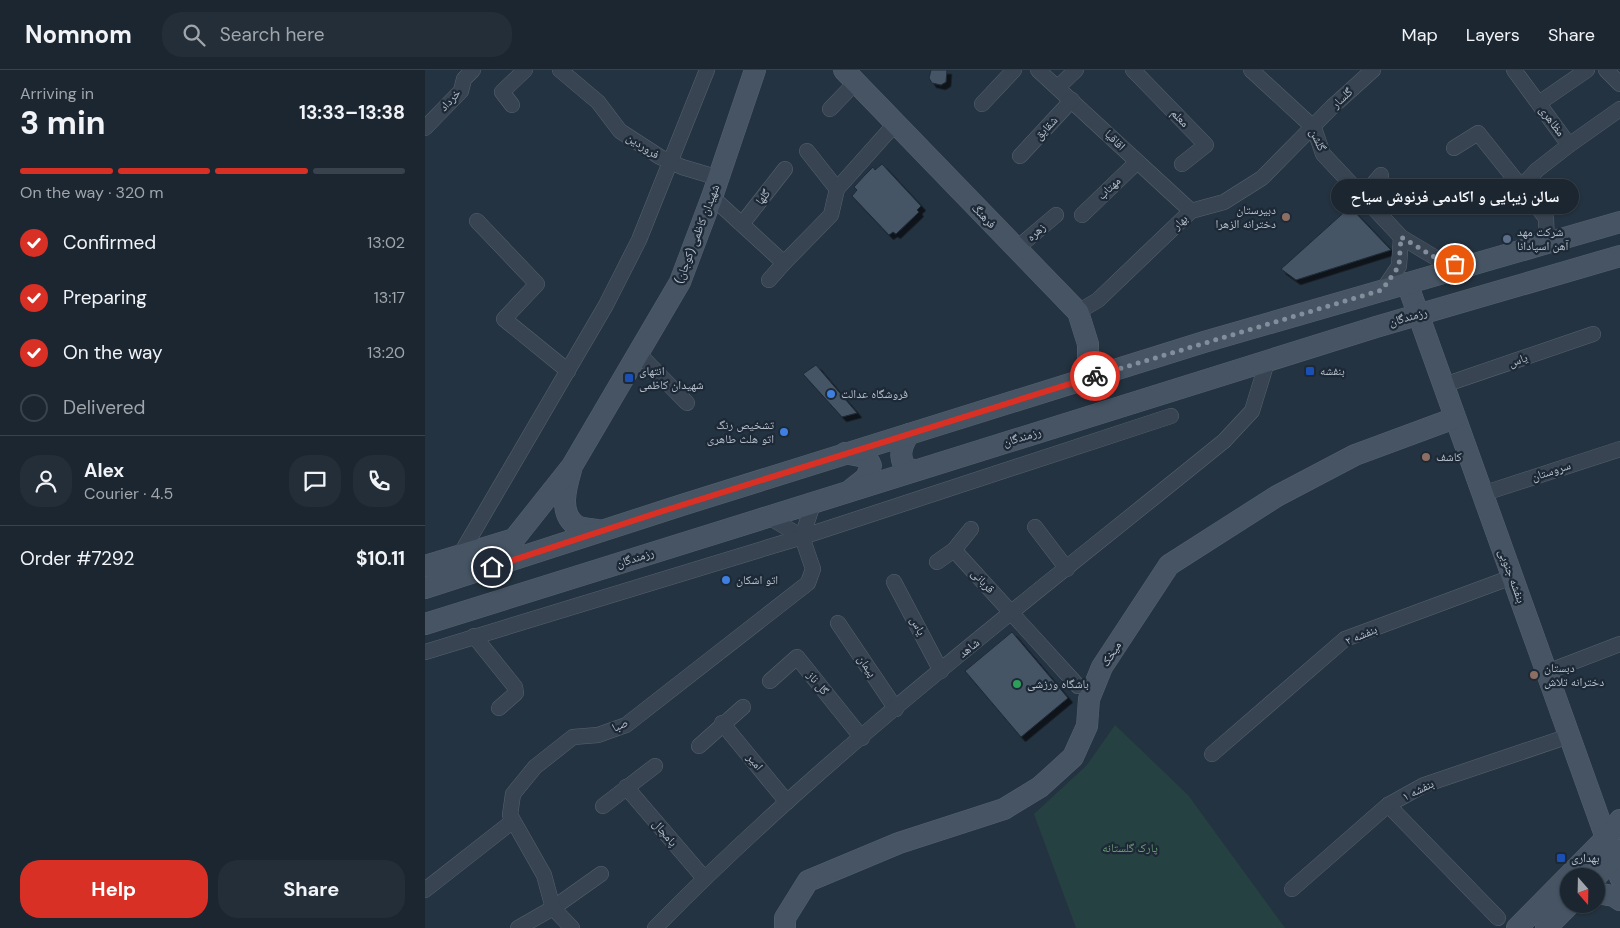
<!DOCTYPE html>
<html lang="en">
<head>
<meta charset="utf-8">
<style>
  body { margin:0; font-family:"DM Sans","Noto Naskh Arabic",sans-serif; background:#242e39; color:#f1f3f6; height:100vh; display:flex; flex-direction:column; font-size:19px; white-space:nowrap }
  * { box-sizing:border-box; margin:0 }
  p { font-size:16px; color:#a0a5ab }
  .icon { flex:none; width:28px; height:28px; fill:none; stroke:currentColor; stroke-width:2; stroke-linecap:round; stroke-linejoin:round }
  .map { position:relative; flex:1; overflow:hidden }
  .side { display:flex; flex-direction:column; background:#1b2631; width:425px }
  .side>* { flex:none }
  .needle { width:32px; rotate:160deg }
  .fabs { position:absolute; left:1135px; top:798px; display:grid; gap:10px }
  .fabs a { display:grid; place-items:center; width:45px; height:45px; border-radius:50%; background:#1b2631; box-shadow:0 1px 4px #0004,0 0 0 1px #39434d; font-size:25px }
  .pin { position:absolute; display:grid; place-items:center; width:42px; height:42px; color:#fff; margin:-21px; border:2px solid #fff; border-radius:50%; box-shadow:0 1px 5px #0007 }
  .courier { position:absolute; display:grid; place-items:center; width:50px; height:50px; margin:-25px; border:4px solid #d93025; border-radius:50%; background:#fff; color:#222; box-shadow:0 1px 6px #0007 }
  .bubble { position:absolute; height:35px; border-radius:18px; background:#1b2631; box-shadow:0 1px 4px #0004,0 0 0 1px #39434d; font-size:16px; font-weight:700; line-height:35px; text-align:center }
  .overview em { font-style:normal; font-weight:700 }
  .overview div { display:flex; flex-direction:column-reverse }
  .overview { display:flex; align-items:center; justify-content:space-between; height:85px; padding:0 20px }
  h1 { font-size:32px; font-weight:700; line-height:38px }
  .bar { display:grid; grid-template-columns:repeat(4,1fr); gap:8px 5px; align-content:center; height:60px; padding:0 20px }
  .bar i { height:6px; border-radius:4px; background:#39434d }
  .bar .active { background:#d93025 }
  .bar p { grid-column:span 4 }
  .line { display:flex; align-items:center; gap:12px; padding:0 20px; border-top:1px solid #39434d }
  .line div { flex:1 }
  .round { display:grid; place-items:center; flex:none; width:52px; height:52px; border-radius:20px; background:#242e39 }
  ol { padding:0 20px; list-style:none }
  li { display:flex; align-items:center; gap:15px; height:55px }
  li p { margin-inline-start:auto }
  li .icon { padding:5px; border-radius:50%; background:#d93025; color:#fff; stroke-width:4 }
  li:last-child { color:#a0a5ab }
  li i { width:28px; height:28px; border:2px solid #39434d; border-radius:50% }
  .cta { display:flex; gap:10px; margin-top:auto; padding:10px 20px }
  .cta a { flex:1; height:58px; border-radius:20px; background:#d93025; color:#fff; font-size:20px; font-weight:700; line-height:58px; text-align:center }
  .cta a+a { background:#242e39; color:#f1f3f6 }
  header { display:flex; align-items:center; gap:30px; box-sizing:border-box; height:70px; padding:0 25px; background:#1b2631; border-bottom:1px solid #39434d }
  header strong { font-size:24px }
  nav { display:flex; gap:28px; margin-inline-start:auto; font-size:18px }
  .search { width:350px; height:45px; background:#242e39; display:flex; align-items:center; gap:12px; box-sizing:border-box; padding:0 18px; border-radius:20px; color:#a0a5ab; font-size:19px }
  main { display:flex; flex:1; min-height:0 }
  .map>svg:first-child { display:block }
  .green { fill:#264142 }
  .building { fill:#455565; stroke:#1f2b38; filter:url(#shadow) }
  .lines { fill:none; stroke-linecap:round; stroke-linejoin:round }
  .street-casing { stroke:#56626e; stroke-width:16 }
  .secondary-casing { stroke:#56626e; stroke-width:22 }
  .street { stroke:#384451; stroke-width:15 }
  .secondary { stroke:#465464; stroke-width:21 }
  .done { stroke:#828e9b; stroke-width:5; stroke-dasharray:0 9 }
  .route { stroke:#d93025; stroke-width:6 }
  .education-dot { fill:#8d6e63; stroke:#1d2936; stroke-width:2 }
  .service-dot { fill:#5c6f8a; stroke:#1d2936; stroke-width:2 }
  .transit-dot { fill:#1a4fb4; stroke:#1d2936; stroke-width:2 }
  .shop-dot { fill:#3f7fe0; stroke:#1d2936; stroke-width:2 }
  .leisure-dot { fill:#2e9e5b; stroke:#1d2936; stroke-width:2 }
  .labels { text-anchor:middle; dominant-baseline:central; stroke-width:4.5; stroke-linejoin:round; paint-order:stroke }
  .street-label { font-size:12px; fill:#b5bfcb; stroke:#1d2936 }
  .poi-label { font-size:12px; fill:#b5bfcb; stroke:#1d2936; text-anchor:start }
  .park-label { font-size:12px; fill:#6b9d73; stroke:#1d2936 }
</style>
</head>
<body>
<header>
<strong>Nomnom</strong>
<div class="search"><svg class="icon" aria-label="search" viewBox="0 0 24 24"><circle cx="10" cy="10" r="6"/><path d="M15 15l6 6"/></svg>Search here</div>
<nav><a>Map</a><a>Layers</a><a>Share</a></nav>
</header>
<main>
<section class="side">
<div class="overview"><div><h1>3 min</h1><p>Arriving in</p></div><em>13:33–13:38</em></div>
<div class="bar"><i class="active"></i><i class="active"></i><i class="active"></i><i></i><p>On the way · 320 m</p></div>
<ol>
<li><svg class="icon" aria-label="check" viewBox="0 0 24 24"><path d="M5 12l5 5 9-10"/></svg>Confirmed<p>13:02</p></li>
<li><svg class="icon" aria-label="check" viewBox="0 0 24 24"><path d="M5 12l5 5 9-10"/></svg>Preparing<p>13:17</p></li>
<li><svg class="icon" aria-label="check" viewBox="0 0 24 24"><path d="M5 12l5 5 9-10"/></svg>On the way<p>13:20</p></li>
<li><i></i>Delivered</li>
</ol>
<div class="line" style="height:90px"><a class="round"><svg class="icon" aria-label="person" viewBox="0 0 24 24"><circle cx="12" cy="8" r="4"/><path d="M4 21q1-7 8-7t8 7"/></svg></a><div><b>Alex</b><p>Courier · 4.5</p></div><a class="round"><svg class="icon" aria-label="chat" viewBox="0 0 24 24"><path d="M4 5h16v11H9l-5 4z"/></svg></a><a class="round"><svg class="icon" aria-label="phone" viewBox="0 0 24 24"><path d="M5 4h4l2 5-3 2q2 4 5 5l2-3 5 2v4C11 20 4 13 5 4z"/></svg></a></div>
<div class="line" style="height:65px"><div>Order #7292</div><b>$10.11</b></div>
<div class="cta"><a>Help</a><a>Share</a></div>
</section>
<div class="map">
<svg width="1195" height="858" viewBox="0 0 1195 858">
  <defs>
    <filter id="shadow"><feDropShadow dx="4.5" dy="4.5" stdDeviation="0" flood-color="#0009"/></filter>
  </defs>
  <rect width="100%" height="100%" fill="#243341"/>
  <polygon class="green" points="690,655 763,725 860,858 651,858 609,744 662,695"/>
  <g class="building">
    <polygon points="506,0 522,0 521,12 516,15 507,13 504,8"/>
    <polygon points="457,94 496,136 492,140 494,142 471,164 468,162 464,165 427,126 432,120 429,117 440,105 448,97 450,100"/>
    <polygon points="925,137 966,180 871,210 856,199"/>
    <polygon points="391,295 432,343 417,347 378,304"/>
    <polygon points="587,562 643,628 596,667 540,601"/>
  </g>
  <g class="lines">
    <g class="street-casing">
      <g id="street">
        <polyline points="135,0 173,32 195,61 235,87 257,97 294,108"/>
        <polyline points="613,0 766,141"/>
        <polyline points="708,0 781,75 757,94"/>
        <polyline points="826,0 889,58 898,84 976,167 1016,191 1038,195"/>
        <polyline points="1089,0 1144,75 1112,100 1096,117"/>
        <polyline points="1181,0 1195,14"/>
        <polyline points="633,17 651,0"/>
        <polyline points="1114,33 1162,0"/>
        <polyline points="557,34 589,0"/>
        <polyline points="87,35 77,22 100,0"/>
        <polyline points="405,39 431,12"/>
        <polyline points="0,58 36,21 39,9 48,0"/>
        <polyline points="1144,75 1195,39"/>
        <polyline points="1029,78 1053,63 1121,148 1122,173"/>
        <polyline points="382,81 412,119"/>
        <polyline points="595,86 647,30"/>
        <polyline points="938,126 956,105"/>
        <polyline points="287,127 359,193 406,145 412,119 470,54"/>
        <polyline points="657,145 712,92"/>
        <polyline points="52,151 112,214 79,249 143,301"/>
        <polyline points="317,154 360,99"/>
        <polyline points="591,179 631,145"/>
        <polyline points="344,210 359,193"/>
        <polyline points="957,221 974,196 976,167"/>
        <polyline points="653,242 673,230 766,141 799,132 837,108 907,37 948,0"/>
        <polyline points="214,284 262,333"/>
        <polyline points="1019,315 1168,264"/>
        <polyline points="1057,424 1195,379"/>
        <polyline points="342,446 377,467"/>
        <polyline points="610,457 642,499"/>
        <polyline points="529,480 653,616"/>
        <polyline points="35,485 181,235 214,170 282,0"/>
        <polyline points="512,492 529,480 546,459"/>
        <polyline points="469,512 516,601"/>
        <polyline points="413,553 471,639"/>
        <polyline points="49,566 90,617 91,623 74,638"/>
        <polyline points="0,582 377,467 746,346"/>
        <polyline points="1122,602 1195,574"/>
        <polyline points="345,611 372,587 437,668"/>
        <polyline points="297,653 362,732"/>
        <polyline points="274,676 318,637"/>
        <polyline points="787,684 920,569 1087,507"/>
        <polyline points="201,717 279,808"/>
        <polyline points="963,735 1073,848"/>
        <polyline points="178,736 230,696"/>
        <polyline points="867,819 963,735 999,715 1144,666"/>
        <polyline points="0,820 88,751"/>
        <polyline points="93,858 128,838 176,804"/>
        <polyline points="147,858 128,838 119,805 85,745 88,724 110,697 148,667 173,665 201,655 383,513 388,499 377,467 389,431"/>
        <path d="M 230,858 C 404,680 606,528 799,371 L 827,341 L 842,292"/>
      </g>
    </g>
    <g class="secondary-casing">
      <g id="secondary">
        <polyline points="419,0 653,242 663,274 663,308"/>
        <polyline points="982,213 1195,807"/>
        <path d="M 484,364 C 476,376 473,386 481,399 L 490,400"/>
        <path d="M 420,383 C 431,386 442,384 446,396 L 441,408 L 427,419"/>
        <path d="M 146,400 C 141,417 133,444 152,456 C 158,459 169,459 176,461"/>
        <polyline points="0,496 89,469"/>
        <polyline points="67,497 147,396 255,212 287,127 330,0"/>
        <polyline points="0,518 257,435 779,272 1195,152"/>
        <polyline points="0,554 951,257 1195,186"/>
        <polyline points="1171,807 1195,780"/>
        <polyline points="1171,823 1189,826 1195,830"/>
        <polyline points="360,858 360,848 383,811 474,773 579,739 615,717 648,687 662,656 664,629 677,597 744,495 852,426 930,385 1030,348"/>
        <polyline points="1092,858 1181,768 1195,750"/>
        <polyline points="1121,858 1145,834"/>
      </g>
    </g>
    <use href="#street" class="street"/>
    <use href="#secondary" class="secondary"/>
  </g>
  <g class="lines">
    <polyline class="done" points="670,306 957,220 974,196 976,167 1016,191 1030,194"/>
    <polyline class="route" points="67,497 241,440 670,306"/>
  </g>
  <g class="education-dot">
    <circle cx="861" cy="147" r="5"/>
    <circle cx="1001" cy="387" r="5"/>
    <circle cx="1109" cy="605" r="5"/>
  </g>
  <circle class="service-dot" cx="1082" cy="169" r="5"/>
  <g class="transit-dot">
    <rect x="880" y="296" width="10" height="10" rx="2.5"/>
    <rect x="199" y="303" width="10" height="10" rx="2.5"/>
    <rect x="1131" y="783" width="10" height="10" rx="2.5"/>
  </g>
  <g class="shop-dot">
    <circle cx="406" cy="324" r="5"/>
    <circle cx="359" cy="362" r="5"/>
    <circle cx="301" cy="510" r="5"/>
  </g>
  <circle class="leisure-dot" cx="592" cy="614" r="5"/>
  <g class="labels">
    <g class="street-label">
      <text transform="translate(917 28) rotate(-43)">گلسار</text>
      <text transform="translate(25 30) rotate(-48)">خرداد</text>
      <text transform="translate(755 48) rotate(46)">معلم</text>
      <text transform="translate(1127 51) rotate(54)">مظاهری</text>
      <text transform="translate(621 58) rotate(-47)">شقایق</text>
      <text transform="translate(690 70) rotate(45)">اقاقیا</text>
      <text transform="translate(893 70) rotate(65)">گلشن</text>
      <text transform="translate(218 76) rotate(33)">فروردین</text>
      <text transform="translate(684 118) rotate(-44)">مهتاب</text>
      <text transform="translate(338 127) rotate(-52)">گلها</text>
      <text transform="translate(559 146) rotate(46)">فرهنگ</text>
      <text transform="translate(755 152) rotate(-43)">بهار</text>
      <text transform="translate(611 162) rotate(-41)">زهره</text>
      <text transform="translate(272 164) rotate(-69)">شهیدان کاظمی (کوجان)</text>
      <text transform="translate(983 247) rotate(-16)">رزمندگان</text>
      <text transform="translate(1093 290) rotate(-19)">یاس</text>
      <text transform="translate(597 367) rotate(-17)">رزمندگان</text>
      <text transform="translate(1126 401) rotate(-18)">سروستان</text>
      <text transform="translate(210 488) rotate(-18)">رزمندگان</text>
      <text transform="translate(1087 506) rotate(70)">بنفشه جنوبی</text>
      <text transform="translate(558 511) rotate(47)">قربانی</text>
      <text transform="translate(493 556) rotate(62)">یاس</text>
      <text transform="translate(936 565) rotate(-23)">بنفشه ۲</text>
      <text transform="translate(544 578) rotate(-39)">شاهد</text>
      <text transform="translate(686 584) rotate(-58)">میخک</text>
      <text transform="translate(442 596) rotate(56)">پیمان</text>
      <text transform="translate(393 613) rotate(51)">گل ناز</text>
      <text transform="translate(195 655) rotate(-26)">صبا</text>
      <text transform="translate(330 692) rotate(50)">امیر</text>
      <text transform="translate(993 720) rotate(-26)">بنفشه ۱</text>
      <text transform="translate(240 763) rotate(50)">پامچال</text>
    </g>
    <g class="poi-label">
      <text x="851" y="140" text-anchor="end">دبيرستان<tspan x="851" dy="14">دخترانه الزهرا</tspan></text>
      <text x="1092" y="162">شرکت مهد<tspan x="1092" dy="14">آهن اسپادانا</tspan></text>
      <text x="214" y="301">انتهای<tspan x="214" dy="14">شهیدان کاظمی</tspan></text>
      <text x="895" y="301">بنفشه</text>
      <text x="416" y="324">فروشگاه عدالت</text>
      <text x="349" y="355" text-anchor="end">تشخیص رنگ<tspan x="349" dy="14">اتو هلث طاهری</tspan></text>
      <text x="1011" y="387">کاشف</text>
      <text x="311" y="510">اتو اشکان</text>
      <text x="1119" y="598">دبستان<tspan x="1119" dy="14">دخترانه تلاش</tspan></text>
      <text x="602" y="614">باشگاه ورزشی</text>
      <text x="1146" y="788">بهداری</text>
    </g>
    <g class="park-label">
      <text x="705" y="778">پارک گلستانه</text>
    </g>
  </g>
</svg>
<div class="fabs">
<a><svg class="needle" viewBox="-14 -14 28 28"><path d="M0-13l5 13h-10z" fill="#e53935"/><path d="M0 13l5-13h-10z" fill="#a0a5ab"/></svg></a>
</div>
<div class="pin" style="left:1030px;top:194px;background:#ea580c"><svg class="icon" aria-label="bag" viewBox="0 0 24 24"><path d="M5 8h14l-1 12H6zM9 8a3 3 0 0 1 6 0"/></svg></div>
<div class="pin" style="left:67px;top:497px;background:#1f2937"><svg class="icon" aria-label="home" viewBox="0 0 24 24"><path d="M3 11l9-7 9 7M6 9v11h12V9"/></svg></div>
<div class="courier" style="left:670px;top:306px"><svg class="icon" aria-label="bike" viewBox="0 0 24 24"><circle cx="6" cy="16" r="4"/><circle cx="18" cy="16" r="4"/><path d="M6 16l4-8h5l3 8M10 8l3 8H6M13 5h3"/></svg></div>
<div class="bubble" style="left:906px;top:109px;width:248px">سالن زیبایی و اکادمی فرنوش سیاح</div>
</div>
</main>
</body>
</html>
